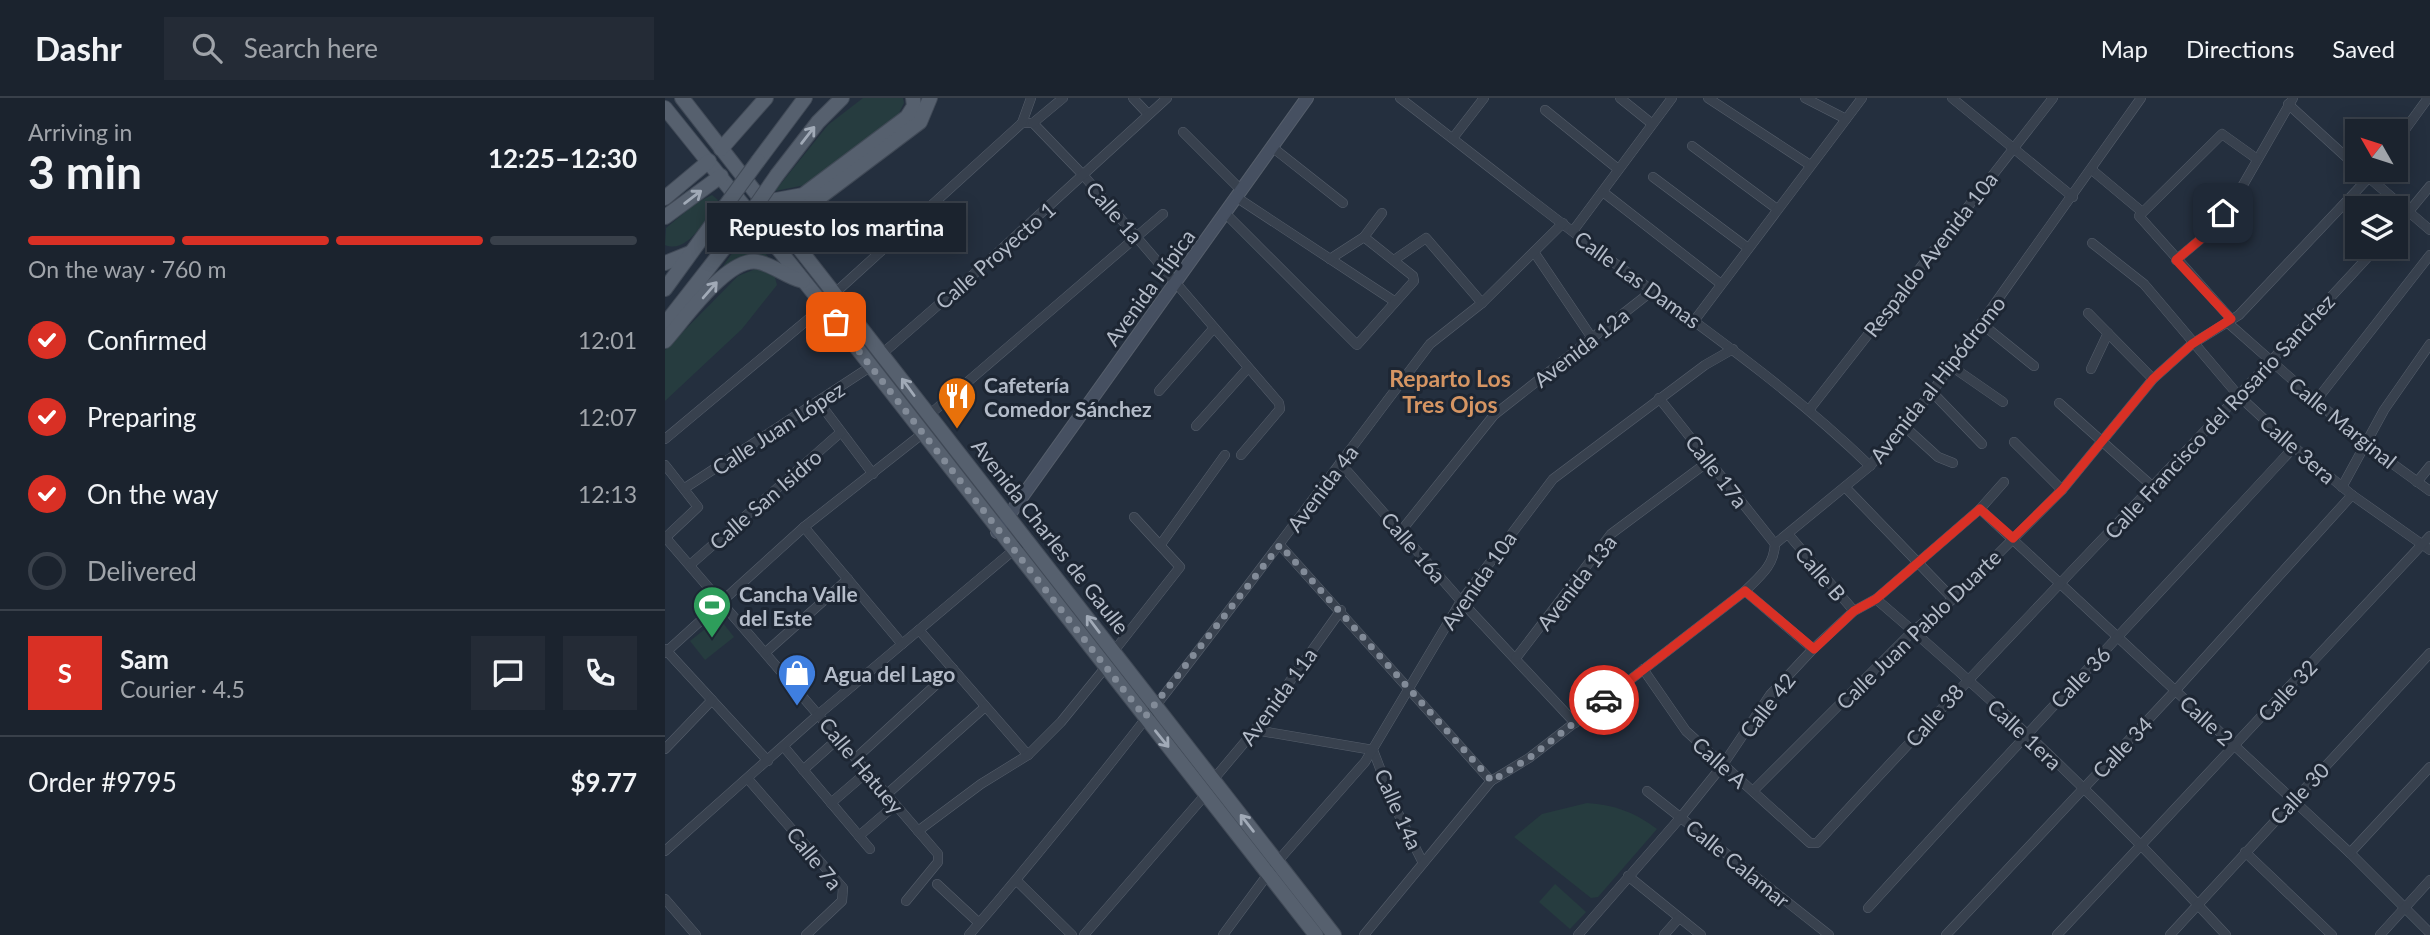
<!DOCTYPE html>
<html lang="en">
<head>
<meta charset="utf-8">
<style>
  body { margin:0; font-family:Lato,sans-serif; background:#242b36; color:#f1f3f6; height:100vh; display:flex; flex-direction:column; font-size:26px; white-space:nowrap }
  * { box-sizing:border-box; margin:0 }
  p { font-size:23px; color:#a0a4aa }
  .icon { flex:none; width:38px; height:38px; fill:none; stroke:currentColor; stroke-width:2; stroke-linecap:round; stroke-linejoin:round }
  .map { position:relative; flex:1; overflow:hidden }
  .drawer { display:flex; flex-direction:column; background:#1b232e; width:665px }
  .drawer>* { flex:none }
  .needle { width:46px; rotate:309deg }
  .buttons { position:absolute; left:1680px; top:21px; display:grid; gap:14px }
  .buttons a { display:grid; place-items:center; width:63px; height:63px; border-radius:0px; background:#1b232e; box-shadow:0 4px 18px #0003,0 0 0 2px #39404a; font-size:35px }
  .pin { position:absolute; display:grid; place-items:center; width:60px; height:60px; color:#fff; margin:-30px; border-radius:14px; box-shadow:0 4px 10px #0006 }
  .courier { position:absolute; display:grid; place-items:center; width:70px; height:70px; margin:-35px; border:5px solid #d93025; border-radius:50%; background:#fff; color:#222; box-shadow:0 2px 9px #0007 }
  .bubble { position:absolute; height:49px; border-radius:0px; background:#1b232e; box-shadow:0 4px 18px #0003,0 0 0 2px #39404a; font-size:23px; font-weight:700; line-height:49px; text-align:center }
  .headline em { font-style:normal; font-weight:700 }
  .headline div { display:flex; flex-direction:column-reverse }
  .headline { display:flex; align-items:center; justify-content:space-between; height:119px; padding:0 28px }
  h1 { font-size:46px; font-weight:700; line-height:52px }
  .bar { display:grid; grid-template-columns:repeat(4,1fr); gap:10px 7px; align-content:center; height:84px; padding:0 28px }
  .bar i { height:9px; border-radius:5px; background:#39404a }
  .bar .current { background:#d93025 }
  .bar p { grid-column:span 4 }
  .line { display:flex; align-items:center; gap:18px; padding:0 28px; border-top:2px solid #39404a }
  .line div { flex:1 }
  .round { display:grid; place-items:center; flex:none; width:74px; height:74px; border-radius:0px; background:#242b36 }
  ol { padding:0 28px; list-style:none }
  li { display:flex; align-items:center; gap:21px; height:77px }
  li p { margin-inline-start:auto }
  li .icon { padding:7px; border-radius:50%; background:#d93025; color:#fff; stroke-width:4 }
  li:last-child { color:#a0a4aa }
  li i { width:38px; height:38px; border:4px solid #39404a; border-radius:50% }
  header { display:flex; align-items:center; gap:42px; box-sizing:border-box; height:98px; padding:0 35px; background:#1b232e; border-bottom:2px solid #39404a }
  header strong { font-size:33px }
  nav { display:flex; gap:38px; margin-inline-start:auto; font-size:24px }
  .search { width:490px; height:63px; background:#242b36; display:flex; align-items:center; gap:18px; box-sizing:border-box; padding:0 24px; border-radius:0px; color:#a0a4aa; font-size:26px }
  main { display:flex; flex:1; min-height:0 }
  .map>svg:first-child { display:block }
  .green { fill:#263c3f }
  .lines { fill:none; stroke-linecap:round; stroke-linejoin:round }
  .street-casing { stroke:#565f6c; stroke-width:10 }
  .secondary-casing { stroke:#565f6c; stroke-width:14 }
  .primary-casing { stroke:#414a57; stroke-width:16 }
  .street { stroke:#38414e; stroke-width:9 }
  .secondary { stroke:#465061; stroke-width:12 }
  .primary { stroke:#56606e; stroke-width:14 }
  .primary-bridge-casing { stroke:#414a57; stroke-width:16; stroke-linecap:butt }
  .primary-bridge { stroke:#56606e; stroke-width:14 }
  .oneway { stroke:#a1aab7 }
  .done { stroke:#828b98; stroke-width:7; stroke-dasharray:0 12.6 }
  .route { stroke:#d93025; stroke-width:9 }
  .labels { text-anchor:middle; dominant-baseline:central; stroke-width:6; stroke-linejoin:round; paint-order:stroke }
  .street-label { font-size:21px; fill:#b4bcc9; stroke:#1d2633 }
  .poi-label { font-size:21px; font-weight:bold; fill:#b4bcc9; stroke:#1d2633; text-anchor:start }
  .neighbourhood-label { font-size:23px; font-weight:bold; fill:#d59563; stroke:#1d2633 }
</style>
</head>
<body>
<header>
<strong>Dashr</strong>
<div class="search"><svg class="icon" aria-label="search" viewBox="0 0 24 24"><circle cx="10" cy="10" r="6"/><path d="M15 15l6 6"/></svg>Search here</div>
<nav><a>Map</a><a>Directions</a><a>Saved</a></nav>
</header>
<main>
<section class="drawer">
<div class="headline"><div><h1>3 min</h1><p>Arriving in</p></div><em>12:25–12:30</em></div>
<div class="bar"><i class="current"></i><i class="current"></i><i class="current"></i><i></i><p>On the way · 760 m</p></div>
<ol>
<li><svg class="icon" aria-label="check" viewBox="0 0 24 24"><path d="M5 12l5 5 9-10"/></svg>Confirmed<p>12:01</p></li>
<li><svg class="icon" aria-label="check" viewBox="0 0 24 24"><path d="M5 12l5 5 9-10"/></svg>Preparing<p>12:07</p></li>
<li><svg class="icon" aria-label="check" viewBox="0 0 24 24"><path d="M5 12l5 5 9-10"/></svg>On the way<p>12:13</p></li>
<li><i></i>Delivered</li>
</ol>
<div class="line" style="height:126px"><b class="round" style="background:#d93025;color:#fff">S</b><div><b>Sam</b><p>Courier · 4.5</p></div><a class="round"><svg class="icon" aria-label="chat" viewBox="0 0 24 24"><path d="M4 5h16v11H9l-5 4z"/></svg></a><a class="round"><svg class="icon" aria-label="phone" viewBox="0 0 24 24"><path d="M5 4h4l2 5-3 2q2 4 5 5l2-3 5 2v4C11 20 4 13 5 4z"/></svg></a></div>
<div class="line" style="height:91px"><div>Order #9795</div><b>$9.77</b></div>
</section>
<div class="map">
<svg width="1765" height="837" viewBox="0 0 1765 837">
  <rect width="100%" height="100%" fill="#242f3e"/>
  <g class="green">
    <polygon points="198,0 238,0 239,5 232,19 145,86 110,93 163,27"/>
    <path d="M 47,97 L 53,102 C 43,118 23,157 0,147 L 1,130 L 31,105 Z"/>
    <polygon points="82,133 104,160 93,158 44,189"/>
    <polygon points="93,170 109,176 112,187 77,231 0,303 0,252 73,178"/>
    <polygon points="54,520 69,539 40,562 25,543"/>
    <path d="M 922,705 C 950,707 969,714 992,731 L 933,799 L 926,800 L 849,739 L 877,716 Z"/>
    <polygon points="890,786 921,814 905,831 874,804"/>
  </g>
  <g class="lines">
    <g class="street-casing">
      <g id="street">
        <polyline points="468,0 483,16"/>
        <path d="M 735,0 C 808,56 880,114 955,169 C 1041,232 1128,293 1205,368"/>
        <polyline points="955,0 986,25"/>
        <polyline points="1043,0 1145,67"/>
        <polyline points="1140,0 1181,21"/>
        <polyline points="1287,0 1408,99"/>
        <polyline points="1623,6 1692,69"/>
        <polyline points="880,12 953,71"/>
        <polyline points="357,25 368,25 419,78 614,305 615,311 576,357"/>
        <polyline points="368,25 398,0"/>
        <polyline points="518,34 576,92"/>
        <polyline points="788,40 819,0"/>
        <polyline points="1731,44 1763,0"/>
        <polyline points="1027,48 1112,111"/>
        <polyline points="607,49 678,105"/>
        <polyline points="1427,72 1476,113"/>
        <polyline points="1695,72 1765,132"/>
        <polyline points="988,79 1083,150"/>
        <polyline points="938,94 1056,186"/>
        <polyline points="571,99 729,203"/>
        <polyline points="560,115 692,247 749,183 748,178 699,139 665,161"/>
        <polyline points="1731,129 1765,88"/>
        <polyline points="908,133 1007,0"/>
        <polyline points="699,139 717,115"/>
        <polyline points="1427,145 1479,186 1573,297 1629,349 1687,397 1765,452"/>
        <polyline points="869,154 927,240"/>
        <polyline points="729,162 761,140 817,205"/>
        <polyline points="1511,162 1543,135 1574,94 1628,0"/>
        <polyline points="170,195 357,25 366,0"/>
        <polyline points="1423,215 1488,281"/>
        <polyline points="1566,221 1474,118 1557,36 1592,61"/>
        <polyline points="1029,223 1197,0"/>
        <polyline points="1562,224 1699,345 1765,393"/>
        <polyline points="1317,226 1369,268"/>
        <polyline points="218,255 318,168 502,0"/>
        <polyline points="1286,268 1338,304"/>
        <polyline points="1426,271 1443,235"/>
        <polyline points="494,293 548,231"/>
        <polyline points="1267,294 1317,346"/>
        <polyline points="994,300 1110,446"/>
        <polyline points="153,303 208,376"/>
        <polyline points="1650,304 1765,157"/>
        <polyline points="1394,305 1487,388"/>
        <polyline points="1144,312 1388,0"/>
        <polyline points="264,317 498,116"/>
        <polyline points="531,328 583,270"/>
        <polyline points="1239,328 1273,359 1288,365"/>
        <polyline points="0,341 159,208"/>
        <polyline points="1349,344 1397,392"/>
        <polyline points="675,365 796,503 910,625"/>
        <polyline points="0,367 33,409 0,440"/>
        <polyline points="1752,384 1765,368"/>
        <polyline points="1677,389 1719,312 1765,246"/>
        <polyline points="20,390 205,269"/>
        <polyline points="1181,390 1288,501"/>
        <polyline points="1315,411 1685,755 1765,835"/>
        <polyline points="139,429 237,546"/>
        <polyline points="736,433 829,317 987,193"/>
        <polyline points="1123,436 1189,513"/>
        <polyline points="0,439 273,756 273,764 241,803"/>
        <polyline points="496,446 560,357"/>
        <polyline points="615,447 826,683"/>
        <polyline points="25,467 176,334"/>
        <polyline points="1080,493 1148,551"/>
        <path d="M 1211,501 C 1334,606 1452,718 1561,837"/>
        <polyline points="254,532 363,657"/>
        <polyline points="0,551 103,663"/>
        <polyline points="449,553 515,469 469,419"/>
        <polyline points="101,554 183,481"/>
        <polyline points="0,555 139,429 257,336"/>
        <polyline points="851,560 946,436 1044,363"/>
        <path d="M 978,571 L 1021,633 L 1145,745 L 1152,745 C 1336,543 1528,350 1712,149"/>
        <polyline points="590,632 708,652 729,707 758,765"/>
        <polyline points="119,649 205,751"/>
        <polyline points="0,651 47,602"/>
        <polyline points="191,660 288,571"/>
        <polyline points="138,672 166,647"/>
        <polyline points="83,681 178,790 177,803 141,837"/>
        <polyline points="548,682 590,632 676,512"/>
        <polyline points="982,693 1164,837"/>
        <polyline points="1088,693 1248,533 1288,501 1397,392 1488,281 1527,246 1574,217 1711,72"/>
        <polyline points="221,697 320,609"/>
        <polyline points="166,705 195,680"/>
        <polyline points="253,733 316,686 363,657 396,624 440,570"/>
        <polyline points="194,738 223,713"/>
        <polyline points="0,753 154,616 363,440"/>
        <polyline points="1580,754 1667,837"/>
        <polyline points="1685,755 1765,669"/>
        <polyline points="963,778 1036,837"/>
        <polyline points="352,783 407,837"/>
        <polyline points="272,786 314,825"/>
        <polyline points="0,801 31,837"/>
        <path d="M 1203,810 C 1343,655 1487,503 1629,349"/>
        <path d="M 304,837 C 467,648 614,445 765,246 L 817,205 L 898,125"/>
        <polyline points="419,837 541,696"/>
        <polyline points="558,837 612,764 700,664 796,503 888,381 1040,267 1068,251"/>
        <path d="M 699,837 L 826,683 L 864,660 L 1080,493 C 1095,478 1109,468 1110,446 L 1205,368 L 1267,294 L 1476,0"/>
        <polyline points="913,837 1016,719 1057,668 1105,597 1148,551 1189,513 1211,501 1315,411 1339,384"/>
        <polyline points="999,837 1014,820"/>
        <polyline points="1281,837 1509,594 1687,397"/>
        <polyline points="1392,837 1765,438"/>
        <polyline points="1505,837 1765,555"/>
        <polyline points="1715,837 1765,782"/>
      </g>
    </g>
    <g class="secondary-casing">
      <polyline id="secondary" points="332,434 642,0"/>
    </g>
    <g class="primary-casing">
      <g id="primary">
        <polyline points="17,0 669,837"/>
        <polyline points="0,10 159,208 651,837"/>
        <polyline points="56,51 101,0"/>
        <polyline points="93,63 140,0"/>
        <polyline points="112,77 153,24 177,0"/>
        <polyline points="0,100 44,63"/>
        <polyline points="100,104 138,97 242,19 249,8 248,0"/>
        <polyline points="0,119 56,78"/>
        <polyline points="134,147 133,126 138,112 255,24 265,0"/>
        <polyline points="0,165 25,155"/>
        <polyline points="0,191 58,111"/>
        <polyline points="0,226 78,126"/>
        <path d="M 0,243 C 19,222 63,158 93,164 C 109,167 121,179 138,183"/>
      </g>
    </g>
    <use href="#street" class="street"/>
    <use href="#secondary" class="secondary"/>
    <use href="#primary" class="primary"/>
    <g class="primary-bridge-casing">
      <g id="primary-bridge">
        <polyline points="58,111 93,63"/>
        <polyline points="78,126 112,77"/>
      </g>
    </g>
    <use href="#primary-bridge" class="primary-bridge"/>
  </g>
  <defs><path id="oneway-shaft" d="M-6 0H5M1.5-3L5.5 0L1.5 3" fill="none" stroke-width="1.6" stroke-linecap="round" stroke-linejoin="round" transform="scale(1.75)"/></defs>
  <g class="oneway">
    <use href="#oneway-shaft" transform="translate(143 37) rotate(-52)"/>
    <use href="#oneway-shaft" transform="translate(28 99) rotate(-37)"/>
    <use href="#oneway-shaft" transform="translate(45 192) rotate(-49)"/>
    <use href="#oneway-shaft" transform="translate(243 289) rotate(-126)"/>
    <use href="#oneway-shaft" transform="translate(428 526) rotate(-127)"/>
    <use href="#oneway-shaft" transform="translate(497 641) rotate(51)"/>
    <use href="#oneway-shaft" transform="translate(582 725) rotate(-128)"/>
  </g>
  <g class="lines">
    <polyline class="done" points="171,224 480,619 615,447 827,683 864,660 939,602"/>
    <polyline class="route" points="939,602 1080,493 1149,551 1189,513 1211,501 1315,411 1348,440 1397,392 1488,281 1527,246 1566,221 1511,162 1543,135 1558,115"/>
  </g>
  <defs>
    <g id="restaurant-pin" transform="scale(2.0125)"><path d="M0 17L-7.5 6A9.5 9.5 0 1 1 7.5 6Z" fill="#e8710a" stroke="#1d2633"/><path d="M-5-6h1v4h1v-4h1v4h1v-4h1v5L-1.5 .5V6h-2V.5L-5-1ZM5-6V6H3V1.5H1.5Q1.5-4 5-6Z" fill="#fff"/></g>
    <g id="stadium-pin" transform="scale(2.0125)"><path d="M0 17L-7.5 6A9.5 9.5 0 1 1 7.5 6Z" fill="#2e9e5b" stroke="#1d2633"/><path d="M0-5a6.5 5 0 1 0 0 10a6.5 5 0 1 0 0-10ZM-3.5-1.8h7v3.6h-7Z" fill="#fff"/></g>
    <g id="shop-pin" transform="scale(2.0125)"><path d="M0 17L-7.5 6A9.5 9.5 0 1 1 7.5 6Z" fill="#3f7fe0" stroke="#1d2633"/><path d="M-5-2.5h2.3a2.7 3.5 0 0 1 5.4 0H5L5.5 6h-11ZM-1.5-2.5h3a1.5 2.3 0 0 0-3 0Z" fill="#fff"/></g>
  </defs>
  <g fill-rule="evenodd">
    <use href="#restaurant-pin" x="292" y="298"/>
    <use href="#stadium-pin" x="47" y="507"/>
    <use href="#shop-pin" x="132" y="575"/>
  </g>
  <g class="labels">
    <g class="street-label">
      <text transform="translate(450 114) rotate(49)">Calle 1a</text>
      <text transform="translate(1265 156) rotate(-52)">Respaldo Avenida 10a</text>
      <text transform="translate(330 157) rotate(-41)">Calle Proyecto 1</text>
      <text transform="translate(973 181) rotate(36)">Calle Las Damas</text>
      <text transform="translate(484 189) rotate(-54)">Avenida Hípica</text>
      <text transform="translate(916 249) rotate(-38)">Avenida 12a</text>
      <text transform="translate(1272 281) rotate(-52)">Avenida al Hipódromo</text>
      <text transform="translate(1554 318) rotate(-47)">Calle Francisco del Rosario Sanchez</text>
      <text transform="translate(1678 324) rotate(39)">Calle Marginal</text>
      <text transform="translate(113 330) rotate(-33)">Calle Juan López</text>
      <text transform="translate(1633 351) rotate(41)">Calle 3era</text>
      <text transform="translate(1052 373) rotate(52)">Calle 17a</text>
      <text transform="translate(657 390) rotate(-53)">Avenida 4a</text>
      <text transform="translate(100 401) rotate(-41)">Calle San Isidro</text>
      <text transform="translate(386 438) rotate(52)">Avenida Charles de Gaulle</text>
      <text transform="translate(749 449) rotate(49)">Calle 16a</text>
      <text transform="translate(1156 475) rotate(49)">Calle B</text>
      <text transform="translate(813 482) rotate(-55)">Avenida 10a</text>
      <text transform="translate(911 484) rotate(-52)">Avenida 13a</text>
      <text transform="translate(1253 531) rotate(-44)">Calle Juan Pablo Duarte</text>
      <text transform="translate(1415 579) rotate(-46)">Calle 36</text>
      <text transform="translate(1622 592) rotate(-47)">Calle 32</text>
      <text transform="translate(613 598) rotate(-54)">Avenida 11a</text>
      <text transform="translate(1102 607) rotate(-52)">Calle 42</text>
      <text transform="translate(1269 617) rotate(-48)">Calle 38</text>
      <text transform="translate(1542 622) rotate(42)">Calle 2</text>
      <text transform="translate(1360 636) rotate(43)">Calle 1era</text>
      <text transform="translate(1457 649) rotate(-46)">Calle 34</text>
      <text transform="translate(1055 664) rotate(42)">Calle A</text>
      <text transform="translate(197 667) rotate(50)">Calle Hatuey</text>
      <text transform="translate(1634 695) rotate(-47)">Calle 30</text>
      <text transform="translate(734 711) rotate(66)">Calle 14a</text>
      <text transform="translate(150 760) rotate(51)">Calle 7a</text>
      <text transform="translate(1073 765) rotate(39)">Calle Calamar</text>
    </g>
    <g class="poi-label">
      <text x="319" y="286">Cafetería<tspan x="319" dy="24">Comedor Sánchez</tspan></text>
      <text x="74" y="495">Cancha Valle<tspan x="74" dy="24">del Este</tspan></text>
      <text x="159" y="575">Agua del Lago</text>
    </g>
    <g class="neighbourhood-label">
      <text x="785" y="280">Reparto Los<tspan x="785" dy="26">Tres Ojos</tspan></text>
    </g>
  </g>
</svg>
<div class="buttons">
<a><svg class="needle" viewBox="-14 -14 28 28"><path d="M0-13l5 13h-10z" fill="#e53935"/><path d="M0 13l5-13h-10z" fill="#a0a4aa"/></svg></a>
<a><svg class="icon" aria-label="layers" viewBox="0 0 24 24"><path d="M12 4l9 5-9 5-9-5zM3 14l9 5 9-5"/></svg></a>
</div>
<div class="pin" style="left:171px;top:224px;background:#ea580c"><svg class="icon" aria-label="bag" viewBox="0 0 24 24"><path d="M5 8h14l-1 12H6zM9 8a3 3 0 0 1 6 0"/></svg></div>
<div class="pin" style="left:1558px;top:115px;background:#1f2937"><svg class="icon" aria-label="home" viewBox="0 0 24 24"><path d="M3 11l9-7 9 7M6 9v11h12V9"/></svg></div>
<div class="courier" style="left:939px;top:602px"><svg class="icon" aria-label="car" viewBox="0 0 24 24"><path d="M5 17H2v-5l4-1 3-4h7l3 4 3 1v5h-3M9 17h6M6 11h13"/><circle cx="7" cy="17" r="2"/><circle cx="17" cy="17" r="2"/></svg></div>
<div class="bubble" style="left:42px;top:105px;width:259px">Repuesto los martina</div>
</div>
</main>
</body>
</html>
